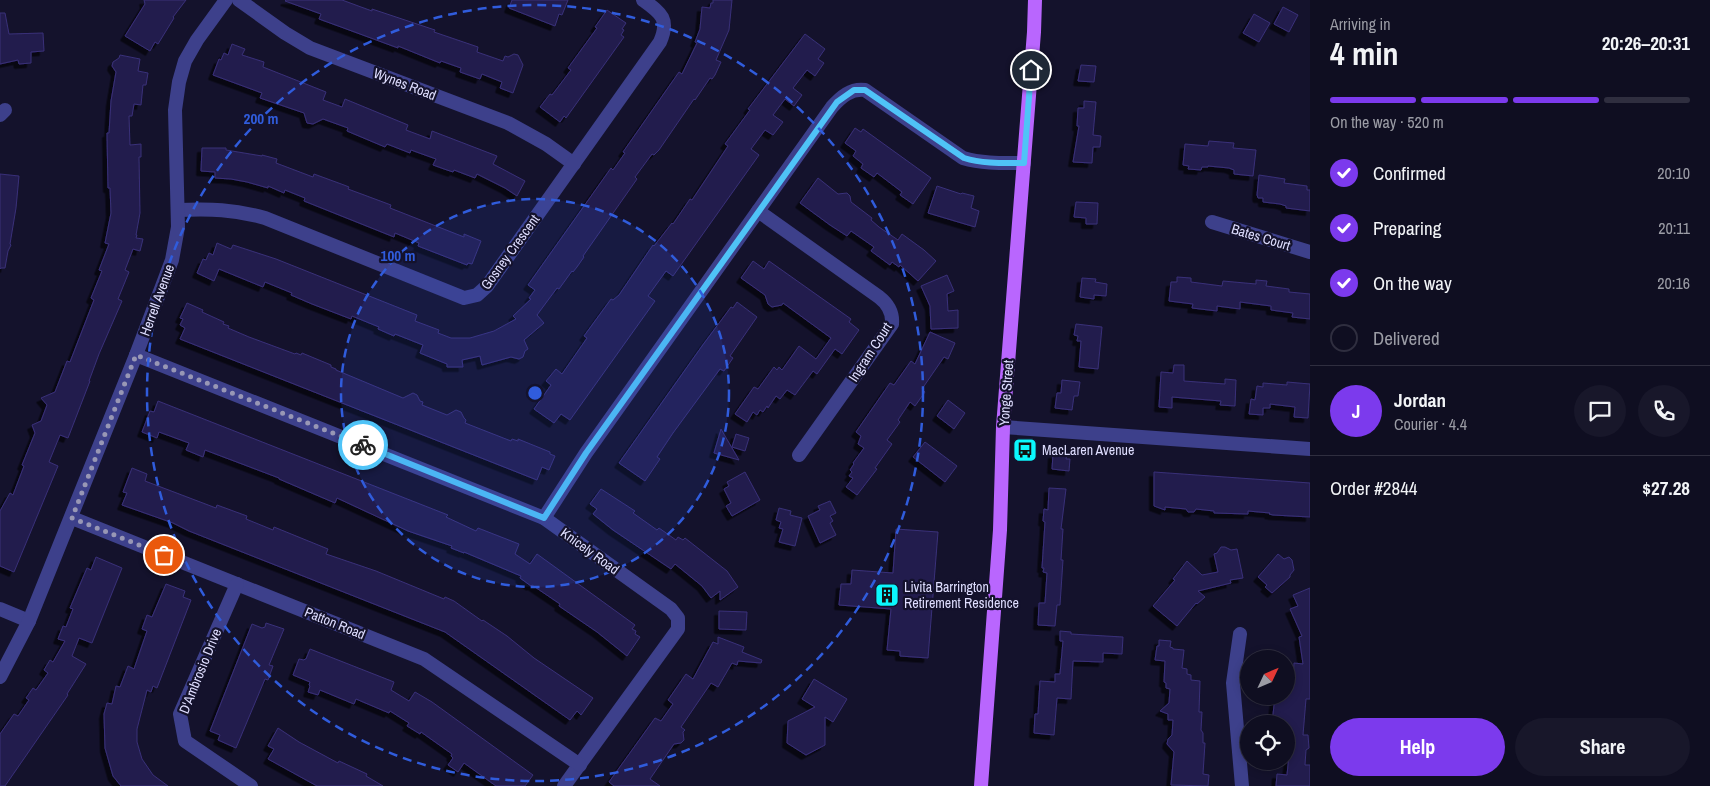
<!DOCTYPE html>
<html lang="en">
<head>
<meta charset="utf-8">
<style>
  body { margin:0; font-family:"Archivo Narrow",sans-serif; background:#18172a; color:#f1f3f6; height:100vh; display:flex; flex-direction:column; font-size:19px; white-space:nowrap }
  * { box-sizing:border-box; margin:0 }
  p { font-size:16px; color:#9b9ca5 }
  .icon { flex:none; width:28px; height:28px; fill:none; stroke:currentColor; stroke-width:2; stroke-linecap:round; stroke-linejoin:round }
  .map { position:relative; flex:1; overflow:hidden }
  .side { display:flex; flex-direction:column; background:#0f0e21; width:400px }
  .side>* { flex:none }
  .needle { width:32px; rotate:46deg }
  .buttons { position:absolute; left:1240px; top:650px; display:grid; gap:10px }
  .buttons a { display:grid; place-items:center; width:55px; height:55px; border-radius:50%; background:#0f0e21; box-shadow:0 2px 8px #0003,0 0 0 1px #2f2e3f; font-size:25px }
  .pin { position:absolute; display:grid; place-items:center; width:42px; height:42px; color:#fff; margin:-21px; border:2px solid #fff; border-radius:50%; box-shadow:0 1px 5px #0007 }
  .courier { position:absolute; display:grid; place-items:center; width:50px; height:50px; margin:-25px; border:4px solid #4fc3f7; border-radius:50%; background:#fff; color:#222; box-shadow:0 1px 6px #0007 }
  .headline em { font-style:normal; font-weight:700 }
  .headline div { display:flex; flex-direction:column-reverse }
  .headline { display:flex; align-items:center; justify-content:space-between; height:85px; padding:0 20px }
  h1 { font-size:32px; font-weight:700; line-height:38px }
  .bar { display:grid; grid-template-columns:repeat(4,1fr); gap:8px 5px; align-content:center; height:60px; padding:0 20px }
  .bar i { height:6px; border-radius:4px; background:#2f2e3f }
  .bar .selected { background:#7c3aed }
  .bar p { grid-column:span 4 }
  .line { display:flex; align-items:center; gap:12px; padding:0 20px; border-top:1px solid #2f2e3f }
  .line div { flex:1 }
  .round { display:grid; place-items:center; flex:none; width:52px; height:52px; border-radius:26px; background:#18172a }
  ol { padding:0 20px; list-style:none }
  li { display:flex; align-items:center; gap:15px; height:55px }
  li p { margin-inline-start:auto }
  li .icon { padding:5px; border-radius:50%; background:#7c3aed; color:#fff; stroke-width:4 }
  li:last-child { color:#9b9ca5 }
  li i { width:28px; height:28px; border:2px solid #2f2e3f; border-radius:50% }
  .button { display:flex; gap:10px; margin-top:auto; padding:10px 20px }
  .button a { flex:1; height:58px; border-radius:30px; background:#7c3aed; color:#fff; font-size:20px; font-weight:700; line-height:58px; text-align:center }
  .button a+a { background:#18172a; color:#f1f3f6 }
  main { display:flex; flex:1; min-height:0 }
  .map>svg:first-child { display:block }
  .building { fill:#241e4d; stroke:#393079; filter:url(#shadow) }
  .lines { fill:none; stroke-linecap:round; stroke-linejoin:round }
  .minor { stroke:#3d408b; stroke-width:14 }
  .primary { stroke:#b966fe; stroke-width:14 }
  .done { stroke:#9897b5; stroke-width:5; stroke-dasharray:0 9 }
  .route { stroke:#4fc3f7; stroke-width:6 }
  .ring { fill:none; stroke:#305cdc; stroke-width:2.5; stroke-dasharray:9 6 }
  .labels { text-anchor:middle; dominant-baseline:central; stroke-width:4.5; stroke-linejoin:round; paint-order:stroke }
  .street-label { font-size:14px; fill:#dfdeff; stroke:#14122c }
  .poi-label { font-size:14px; fill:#dfdeff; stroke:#14122c; text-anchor:start }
  .centre { fill:#305cdc; stroke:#14122c; stroke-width:2.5 }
  .ring-label { font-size:15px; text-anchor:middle; font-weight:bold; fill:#305cdc; stroke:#14122c; stroke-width:4.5; stroke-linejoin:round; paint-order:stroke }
</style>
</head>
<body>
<main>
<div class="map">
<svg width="1310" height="786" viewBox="0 0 1310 786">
  <defs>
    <filter id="shadow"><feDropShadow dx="-4.5" dy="4.5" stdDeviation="0" flood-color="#0009"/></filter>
  </defs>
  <rect width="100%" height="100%" fill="#14122c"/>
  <g class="building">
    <polygon points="144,0 186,0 173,17 174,18 158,44 155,42 150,51 125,36 145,4"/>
    <polygon points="286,0 342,0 372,11 372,9 435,30 434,32 478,47 477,52 503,61 505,56 508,57 514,54 518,55 523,65 513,93 500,88 502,82 482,74 480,79 460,72 461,68 441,61 440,63 398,46 398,48 341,27 319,19 321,14 285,1"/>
    <polygon points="512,0 568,0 562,15 559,14 555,26 509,8"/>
    <polygon points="713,0 732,0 729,30 716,60 721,62 715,75 712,79 710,78 695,100 694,99 659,150 654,155 652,154 635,177 637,179 583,256 584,257 577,267 573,272 572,271 559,289 557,288 537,315 544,323 524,340 528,349 525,351 523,357 519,359 511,357 482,365 480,356 462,360 463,367 447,367 447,364 420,353 423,345 395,334 394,336 378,329 379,327 352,316 351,319 312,304 291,295 292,293 265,282 263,287 219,269 214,281 197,273 203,259 206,260 209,253 213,255 217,243 231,249 233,245 276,259 417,315 415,321 439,330 438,333 451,338 470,338 494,331 516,319 513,316 531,299 529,298 535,290 528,285 611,168 613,170 625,153 623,152 679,72 682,74 697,43 695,42 700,29 702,7 710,8 711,3 713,3"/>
    <polygon points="1283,7 1298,15 1289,32 1274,24"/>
    <polygon points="607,10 626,23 622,29 624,30 621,35 624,37 566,118 564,116 560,122 540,107 550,94 552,95 571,70 568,68 597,28 595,27"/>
    <polygon points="0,13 5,13 9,34 43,33 44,51 31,52 31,63 19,64 18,60 0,64"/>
    <polygon points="1254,14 1270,23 1259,42 1243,33"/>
    <polygon points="805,34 825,49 818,59 824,63 815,76 807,70 793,88 802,95 794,106 785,99 773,115 783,122 773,135 765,130 751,149 759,155 673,276 666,271 648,296 655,301 570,420 561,414 554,423 534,409 551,385 546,381 556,369 562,374 587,338 584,336 611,299 613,300 619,295 653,245 654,246 672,223 673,224 690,199 692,200 728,146 725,144 750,110 748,109"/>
    <polygon points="232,44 245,49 242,55 264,62 263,67 326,92 323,100 342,107 345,99 408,125 406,130 430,139 432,131 497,156 493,164 525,181 517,196 505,188 477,174 475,178 454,170 453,172 447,170 433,165 436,159 411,150 410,153 387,144 385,147 347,131 348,128 323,119 313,124 307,123 304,113 260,98 262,93 213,75 219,59 221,60 224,53 228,55"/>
    <polygon points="120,55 140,59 138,71 148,73 146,85 143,85 141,105 134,104 132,116 129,116 130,145 141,144 141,157 139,157 140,213 136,235 137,235 136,238 143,239 140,251 133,249 125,270 129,272 118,299 122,301 99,354 89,381 90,381 68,438 60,435 49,462 58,466 14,572 0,566 0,511 10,493 13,495 24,466 22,465 35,433 32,425 41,421 47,405 41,398 55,392 67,361 70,362 94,300 91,298 102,271 99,270 109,244 105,243 111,213 110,188 108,188 107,133 109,133 111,101 116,72 112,66 113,62 119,58"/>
    <polygon points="1081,65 1096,66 1094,82 1078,81"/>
    <polygon points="1084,101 1096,102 1093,135 1101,136 1100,147 1093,147 1092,163 1073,162 1079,126 1077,126 1078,108 1084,108"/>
    <polygon points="855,128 861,132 863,129 931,178 913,204 900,195 902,192 877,173 874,177 861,168 863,164 853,156 856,151 845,143"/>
    <polygon points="1209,141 1234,143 1233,148 1256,150 1253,176 1234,174 1234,170 1229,168 1208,166 1208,167 1202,167 1201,170 1188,169 1189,166 1183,165 1185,144 1208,146"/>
    <polygon points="202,148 226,148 226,150 262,156 262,155 277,159 276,163 313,177 314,174 344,185 349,187 348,189 391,205 390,208 464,237 464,234 481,241 472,264 468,263 467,265 418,246 419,243 395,233 394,237 304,201 305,198 285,190 284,193 268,186 268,188 247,182 231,179 215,178 215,172 201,171"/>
    <polygon points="0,174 19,176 16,208 10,244 11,245 8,251 5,268 1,268 0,269"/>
    <polygon points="1259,175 1285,179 1284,183 1307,186 1307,190 1310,190 1310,211 1286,208 1286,206 1280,204 1263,202 1263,198 1258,198 1257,195"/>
    <polygon points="818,178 838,194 847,193 850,196 851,202 872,218 871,220 879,227 898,240 902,234 924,250 936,261 918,281 900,265 899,267 892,262 890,265 871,251 874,247 851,231 847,236 830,225 800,203"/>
    <polygon points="937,186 961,194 962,193 974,196 971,208 979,211 975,227 928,213"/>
    <polygon points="1076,202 1098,203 1097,224 1086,224 1086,218 1074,217"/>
    <polygon points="753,261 764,269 769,261 851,319 849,322 859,330 842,354 835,349 817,374 813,371 795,395 787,390 780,399 776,396 768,408 767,406 763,412 760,410 757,415 753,412 747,422 735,414 754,387 758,389 774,367 777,370 779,367 782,370 799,346 816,359 831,338 783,303 782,305 772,307 768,304 765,295 741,278"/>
    <polygon points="947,275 954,291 947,294 948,311 958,310 958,328 931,329 930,306 921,286"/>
    <polygon points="1177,277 1191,278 1191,282 1222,286 1223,281 1256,284 1256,280 1267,281 1266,286 1289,289 1289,292 1310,294 1310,319 1292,317 1293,313 1271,310 1271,306 1240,302 1240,309 1217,306 1217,311 1192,308 1193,304 1169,301 1171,282 1177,282"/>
    <polygon points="1082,278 1096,279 1095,282 1107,284 1106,296 1094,295 1094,299 1080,297"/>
    <polygon points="737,302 757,317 730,356 733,358 724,371 720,369 673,433 657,457 660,459 645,481 619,463 702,346 731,307 733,308"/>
    <polygon points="187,303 203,310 202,312 224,322 223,324 229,326 228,328 249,337 295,354 296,353 301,355 302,353 331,365 331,367 336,369 336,370 403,398 413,393 417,395 420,401 423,402 422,405 447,415 456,410 461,412 464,418 466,420 465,423 511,441 512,439 518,441 518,439 550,452 550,454 555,456 549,470 542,467 537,480 180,339 185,328 180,325 183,319 180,318"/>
    <polygon points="1076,324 1102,327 1098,369 1079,367 1081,341 1077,341 1078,336 1074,335"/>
    <polygon points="930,332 955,343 948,359 944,357 922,389 925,392 915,406 910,402 898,420 900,422 887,440 892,444 875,468 877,469 857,495 846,487 853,478 849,476 852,472 850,470 854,464 853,463 864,448 858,444 861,436 856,432 890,383 894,385 911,361 915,364"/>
    <polygon points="1174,365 1184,365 1184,381 1225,384 1225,379 1236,380 1235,406 1220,405 1221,401 1172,397 1172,408 1159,407 1161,372 1173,373"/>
    <polygon points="1062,380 1080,382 1078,396 1074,396 1072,410 1055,408 1057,393 1061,393"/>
    <polygon points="1287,382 1310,384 1308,418 1294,417 1295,407 1270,404 1270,408 1263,408 1263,415 1249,414 1251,399 1255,400 1257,386 1263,387 1263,383 1287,385"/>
    <polygon points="948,400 965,413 954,429 937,416"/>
    <polygon points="158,401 448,515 446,517 476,531 478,528 519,544 515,554 530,564 537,554 635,625 632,629 636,631 635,634 640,637 627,656 597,632 559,606 560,604 532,585 531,586 520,578 521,576 464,552 464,553 451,548 452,546 408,531 337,498 335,503 279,479 279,478 205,450 203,457 186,450 189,443 159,432 157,438 142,432 150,411 154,412"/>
    <polygon points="721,429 739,460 714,453"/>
    <polygon points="736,434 749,438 745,451 732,447"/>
    <polygon points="925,442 957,466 945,482 913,457"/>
    <polygon points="1053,454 1067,455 1066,459 1070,459 1069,471 1052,469"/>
    <polygon points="132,468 147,474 145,481 216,508 217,505 247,516 246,519 273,530 274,527 328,549 326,554 376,571 444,599 445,597 454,601 482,621 483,620 507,636 534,658 593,698 581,715 577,711 570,720 445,632 189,531 173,523 122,505 127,493 123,492"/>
    <polygon points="745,472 760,500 732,516 726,506 731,503 724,489 729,486 727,482"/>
    <polygon points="1154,472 1310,483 1310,517 1273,515 1269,514 1270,513 1248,511 1248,514 1214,513 1214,511 1196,509 1194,512 1188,512 1186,509 1165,507 1165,510 1154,506"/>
    <polygon points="1049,488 1066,489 1061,529 1063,529 1061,560 1063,560 1060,605 1057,605 1055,626 1038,625 1039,603 1045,603 1047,573 1043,572 1044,568 1042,568 1045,522 1043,521 1044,509 1048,510"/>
    <polygon points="601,489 635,511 633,513 657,530 659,528 676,540 678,537 683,540 685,538 727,571 738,587 720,600 720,591 711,598 702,586 675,564 671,569 613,530 593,514 597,509 590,504"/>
    <polygon points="830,501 836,513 830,516 833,521 830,523 836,535 820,543 808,516 820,510 818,506"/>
    <polygon points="779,508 791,511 790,515 802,518 795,546 779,542 783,529 779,528 781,522 776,520"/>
    <polygon points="896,529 938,532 928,658 900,656 900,651 887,650 891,609 839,605 841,584 851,584 852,570 893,573"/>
    <polygon points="1221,547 1225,547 1231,550 1237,549 1243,578 1230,580 1231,583 1198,591 1205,597 1197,604 1196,603 1177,626 1153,606 1175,580 1173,579 1187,561 1202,575 1218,572 1214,554 1217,553"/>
    <polygon points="1278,554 1284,559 1289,557 1292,560 1294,570 1290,575 1290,577 1272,593 1265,587 1267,585 1258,577"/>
    <polygon points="96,557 122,568 92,643 79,638 72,656 86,664 67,694 68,695 5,786 0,786 0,734 14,714 18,716 29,700 26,698 33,688 36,690 48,673 44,670 50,660 53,662 65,641 58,639 63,626 66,627 73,609 70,608 87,568 91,570"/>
    <polygon points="166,584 185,591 183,597 191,600 157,688 153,686 151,692 147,690 137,729 137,742 142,759 153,775 168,786 121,786 113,776 105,748 104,714 107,703 112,704 116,686 120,687 128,666 134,669 147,631 142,629 147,615 152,617"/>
    <polygon points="1310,588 1310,699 1306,699 1303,735 1308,735 1309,748 1306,750 1305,765 1310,765 1310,786 1276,786 1277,774 1287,775 1289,755 1286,755 1286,724 1272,724 1275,696 1286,696 1286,688 1288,684 1292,684 1293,680 1294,663 1303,664 1299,637 1302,636 1290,609 1298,606 1293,595"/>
    <polygon points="719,611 747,612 746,630 719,629"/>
    <polygon points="266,623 284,629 269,665 273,666 268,680 265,679 236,748 218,740 220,735 210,731 252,624 262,628 265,627"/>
    <polygon points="1060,631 1071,632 1071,634 1123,637 1122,654 1103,653 1103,662 1073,661 1071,699 1057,698 1054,735 1034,733 1035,714 1038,714 1040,681 1055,682 1055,674 1060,674 1063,641 1060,641"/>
    <polygon points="718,637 744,647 742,652 762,660 761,663 738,661 737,665 732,663 718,687 711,683 681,727 685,730 683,732 684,740 681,743 674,744 650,779 660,786 614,786 609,782 655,718 661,721 673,704 668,700 686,674 693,679 713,642 718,644"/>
    <polygon points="1159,640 1171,641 1170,647 1173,648 1173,649 1184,650 1182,668 1187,669 1187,674 1191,675 1191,680 1200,681 1199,712 1202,712 1201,730 1203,733 1203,743 1205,743 1203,774 1209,775 1208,786 1171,785 1174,752 1167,744 1168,739 1172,735 1173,720 1168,720 1168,714 1160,711 1169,703 1170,689 1166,688 1166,683 1164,682 1165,661 1155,660 1157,646 1159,646"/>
    <polygon points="310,649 394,682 391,690 409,701 415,692 432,702 533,775 525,786 496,786 464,763 458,772 448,765 453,758 451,756 452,754 421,732 420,734 407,726 409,723 390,711 389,713 356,699 354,704 320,690 318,695 308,692 310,686 309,685 310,682 293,675 299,659 304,660 305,659 306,659"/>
    <polygon points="814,679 847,699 833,722 825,717 825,745 806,755 787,743 788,721 815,707 802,699"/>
    <polygon points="278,728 299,742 338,763 339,761 367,774 366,776 383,786 317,786 268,759 274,749 268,746"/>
  </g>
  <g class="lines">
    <g class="minor">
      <polyline points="239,0 285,33 310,48 508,123 546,144 574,164"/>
      <polyline points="0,115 5,110"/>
      <path d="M 178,210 C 211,209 233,209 265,218 L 464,298 L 477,295 L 487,286 L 660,42 C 670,19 661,13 643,0"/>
      <path d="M 758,211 L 879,297 C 888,304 893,313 892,324 L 799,455"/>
      <polyline points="1212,222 1310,252"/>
      <polyline points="136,355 544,518 671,609 678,618 678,629 564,786"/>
      <polyline points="1003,427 1310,449"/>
      <polyline points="72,518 424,659 580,765"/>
      <path d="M 544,518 L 586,453 L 832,107 C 841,97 851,88 865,90 L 963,158 C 983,164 1004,163 1024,163"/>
      <polyline points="237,584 180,714 185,741 251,786"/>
      <polyline points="0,609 29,621"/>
      <polyline points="1240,634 1233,683 1242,786"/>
      <polyline points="0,677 29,621 136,355 172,260 178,227 175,110 179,82 185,61 197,40 226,0"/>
    </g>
    <polyline class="primary" points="981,786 1000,530 1003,427 1034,32 1035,0"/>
  </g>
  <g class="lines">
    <polyline class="done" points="164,555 72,518 136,355 363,445"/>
    <path class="route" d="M 363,445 L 544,518 L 586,453 L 837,102 L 854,90 L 865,90 L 964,158 C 983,164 1004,163 1024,163 L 1031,70"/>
  </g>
  <circle cx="535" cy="393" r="194" fill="#305cdc" fill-opacity=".12"/>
  <g class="ring">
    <circle cx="535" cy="393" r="194"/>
    <circle cx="535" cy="393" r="388"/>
  </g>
  <defs>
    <g id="bus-square" transform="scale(1.25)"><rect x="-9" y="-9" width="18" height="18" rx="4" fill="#0bf7fd" stroke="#14122c"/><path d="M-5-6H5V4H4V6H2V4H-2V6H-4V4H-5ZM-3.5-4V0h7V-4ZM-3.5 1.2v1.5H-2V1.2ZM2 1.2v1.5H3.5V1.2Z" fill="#111"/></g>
    <g id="building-square" transform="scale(1.25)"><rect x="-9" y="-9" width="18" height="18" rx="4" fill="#0bf7fd" stroke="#14122c"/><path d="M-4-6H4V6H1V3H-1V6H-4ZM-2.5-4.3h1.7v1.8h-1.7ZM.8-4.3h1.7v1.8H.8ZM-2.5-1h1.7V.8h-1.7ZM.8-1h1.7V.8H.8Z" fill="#111"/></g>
  </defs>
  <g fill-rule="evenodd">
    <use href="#bus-square" x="1025" y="450"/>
    <use href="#building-square" x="887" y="595"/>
  </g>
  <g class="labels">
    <g class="street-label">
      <text transform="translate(405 84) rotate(21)">Wynes Road</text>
      <text transform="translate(1261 237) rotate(17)">Bates Court</text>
      <text transform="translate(510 252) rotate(-54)">Gosney Crescent</text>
      <text transform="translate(157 300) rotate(-70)">Herrell Avenue</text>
      <text transform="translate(870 352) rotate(-57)">Ingram Court</text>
      <text transform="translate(1006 393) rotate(-86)">Yonge Street</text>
      <text transform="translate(590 551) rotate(36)">Knicely Road</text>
      <text transform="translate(335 623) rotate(22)">Patton Road</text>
      <text transform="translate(200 671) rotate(-68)">D'Ambrosio Drive</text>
    </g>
    <g class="poi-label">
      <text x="1042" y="450">MacLaren Avenue</text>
      <text x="904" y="587">Livita Barrington<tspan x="904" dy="16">Retirement Residence</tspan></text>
    </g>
  </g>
  <circle cx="535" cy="393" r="8" class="centre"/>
  <g class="ring-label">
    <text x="261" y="124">200 m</text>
    <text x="398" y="261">100 m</text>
  </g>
</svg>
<div class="buttons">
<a><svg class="needle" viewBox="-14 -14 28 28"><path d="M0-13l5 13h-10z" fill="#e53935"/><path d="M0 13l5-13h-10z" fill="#9b9ca5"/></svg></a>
<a><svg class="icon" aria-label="locate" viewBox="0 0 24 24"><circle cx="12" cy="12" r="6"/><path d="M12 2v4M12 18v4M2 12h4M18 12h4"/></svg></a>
</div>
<div class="pin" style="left:164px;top:555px;background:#ea580c"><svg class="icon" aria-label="bag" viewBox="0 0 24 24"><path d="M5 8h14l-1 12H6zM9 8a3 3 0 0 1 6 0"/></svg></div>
<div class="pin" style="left:1031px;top:70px;background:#1f2937"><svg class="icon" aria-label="home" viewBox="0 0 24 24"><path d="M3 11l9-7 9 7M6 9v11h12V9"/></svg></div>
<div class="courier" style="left:363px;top:445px"><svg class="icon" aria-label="bike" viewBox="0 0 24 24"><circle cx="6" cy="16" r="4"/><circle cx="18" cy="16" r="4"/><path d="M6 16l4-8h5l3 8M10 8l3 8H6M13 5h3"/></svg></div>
</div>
<section class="side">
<div class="headline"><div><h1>4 min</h1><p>Arriving in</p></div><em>20:26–20:31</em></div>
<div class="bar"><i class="selected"></i><i class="selected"></i><i class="selected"></i><i></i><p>On the way · 520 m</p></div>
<ol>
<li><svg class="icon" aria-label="check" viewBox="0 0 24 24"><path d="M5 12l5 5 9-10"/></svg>Confirmed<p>20:10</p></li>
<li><svg class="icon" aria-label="check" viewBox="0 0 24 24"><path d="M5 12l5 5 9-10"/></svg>Preparing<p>20:11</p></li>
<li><svg class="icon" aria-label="check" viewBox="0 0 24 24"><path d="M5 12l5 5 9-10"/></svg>On the way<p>20:16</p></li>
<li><i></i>Delivered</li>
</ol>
<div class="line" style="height:90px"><b class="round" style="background:#7c3aed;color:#fff">J</b><div><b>Jordan</b><p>Courier · 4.4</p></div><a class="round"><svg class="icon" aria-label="chat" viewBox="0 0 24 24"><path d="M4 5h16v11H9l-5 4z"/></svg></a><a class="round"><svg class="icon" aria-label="phone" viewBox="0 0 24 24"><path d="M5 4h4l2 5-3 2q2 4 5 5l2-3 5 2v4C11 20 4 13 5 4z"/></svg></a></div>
<div class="line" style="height:65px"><div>Order #2844</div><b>$27.28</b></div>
<div class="button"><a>Help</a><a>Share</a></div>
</section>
</main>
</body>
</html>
